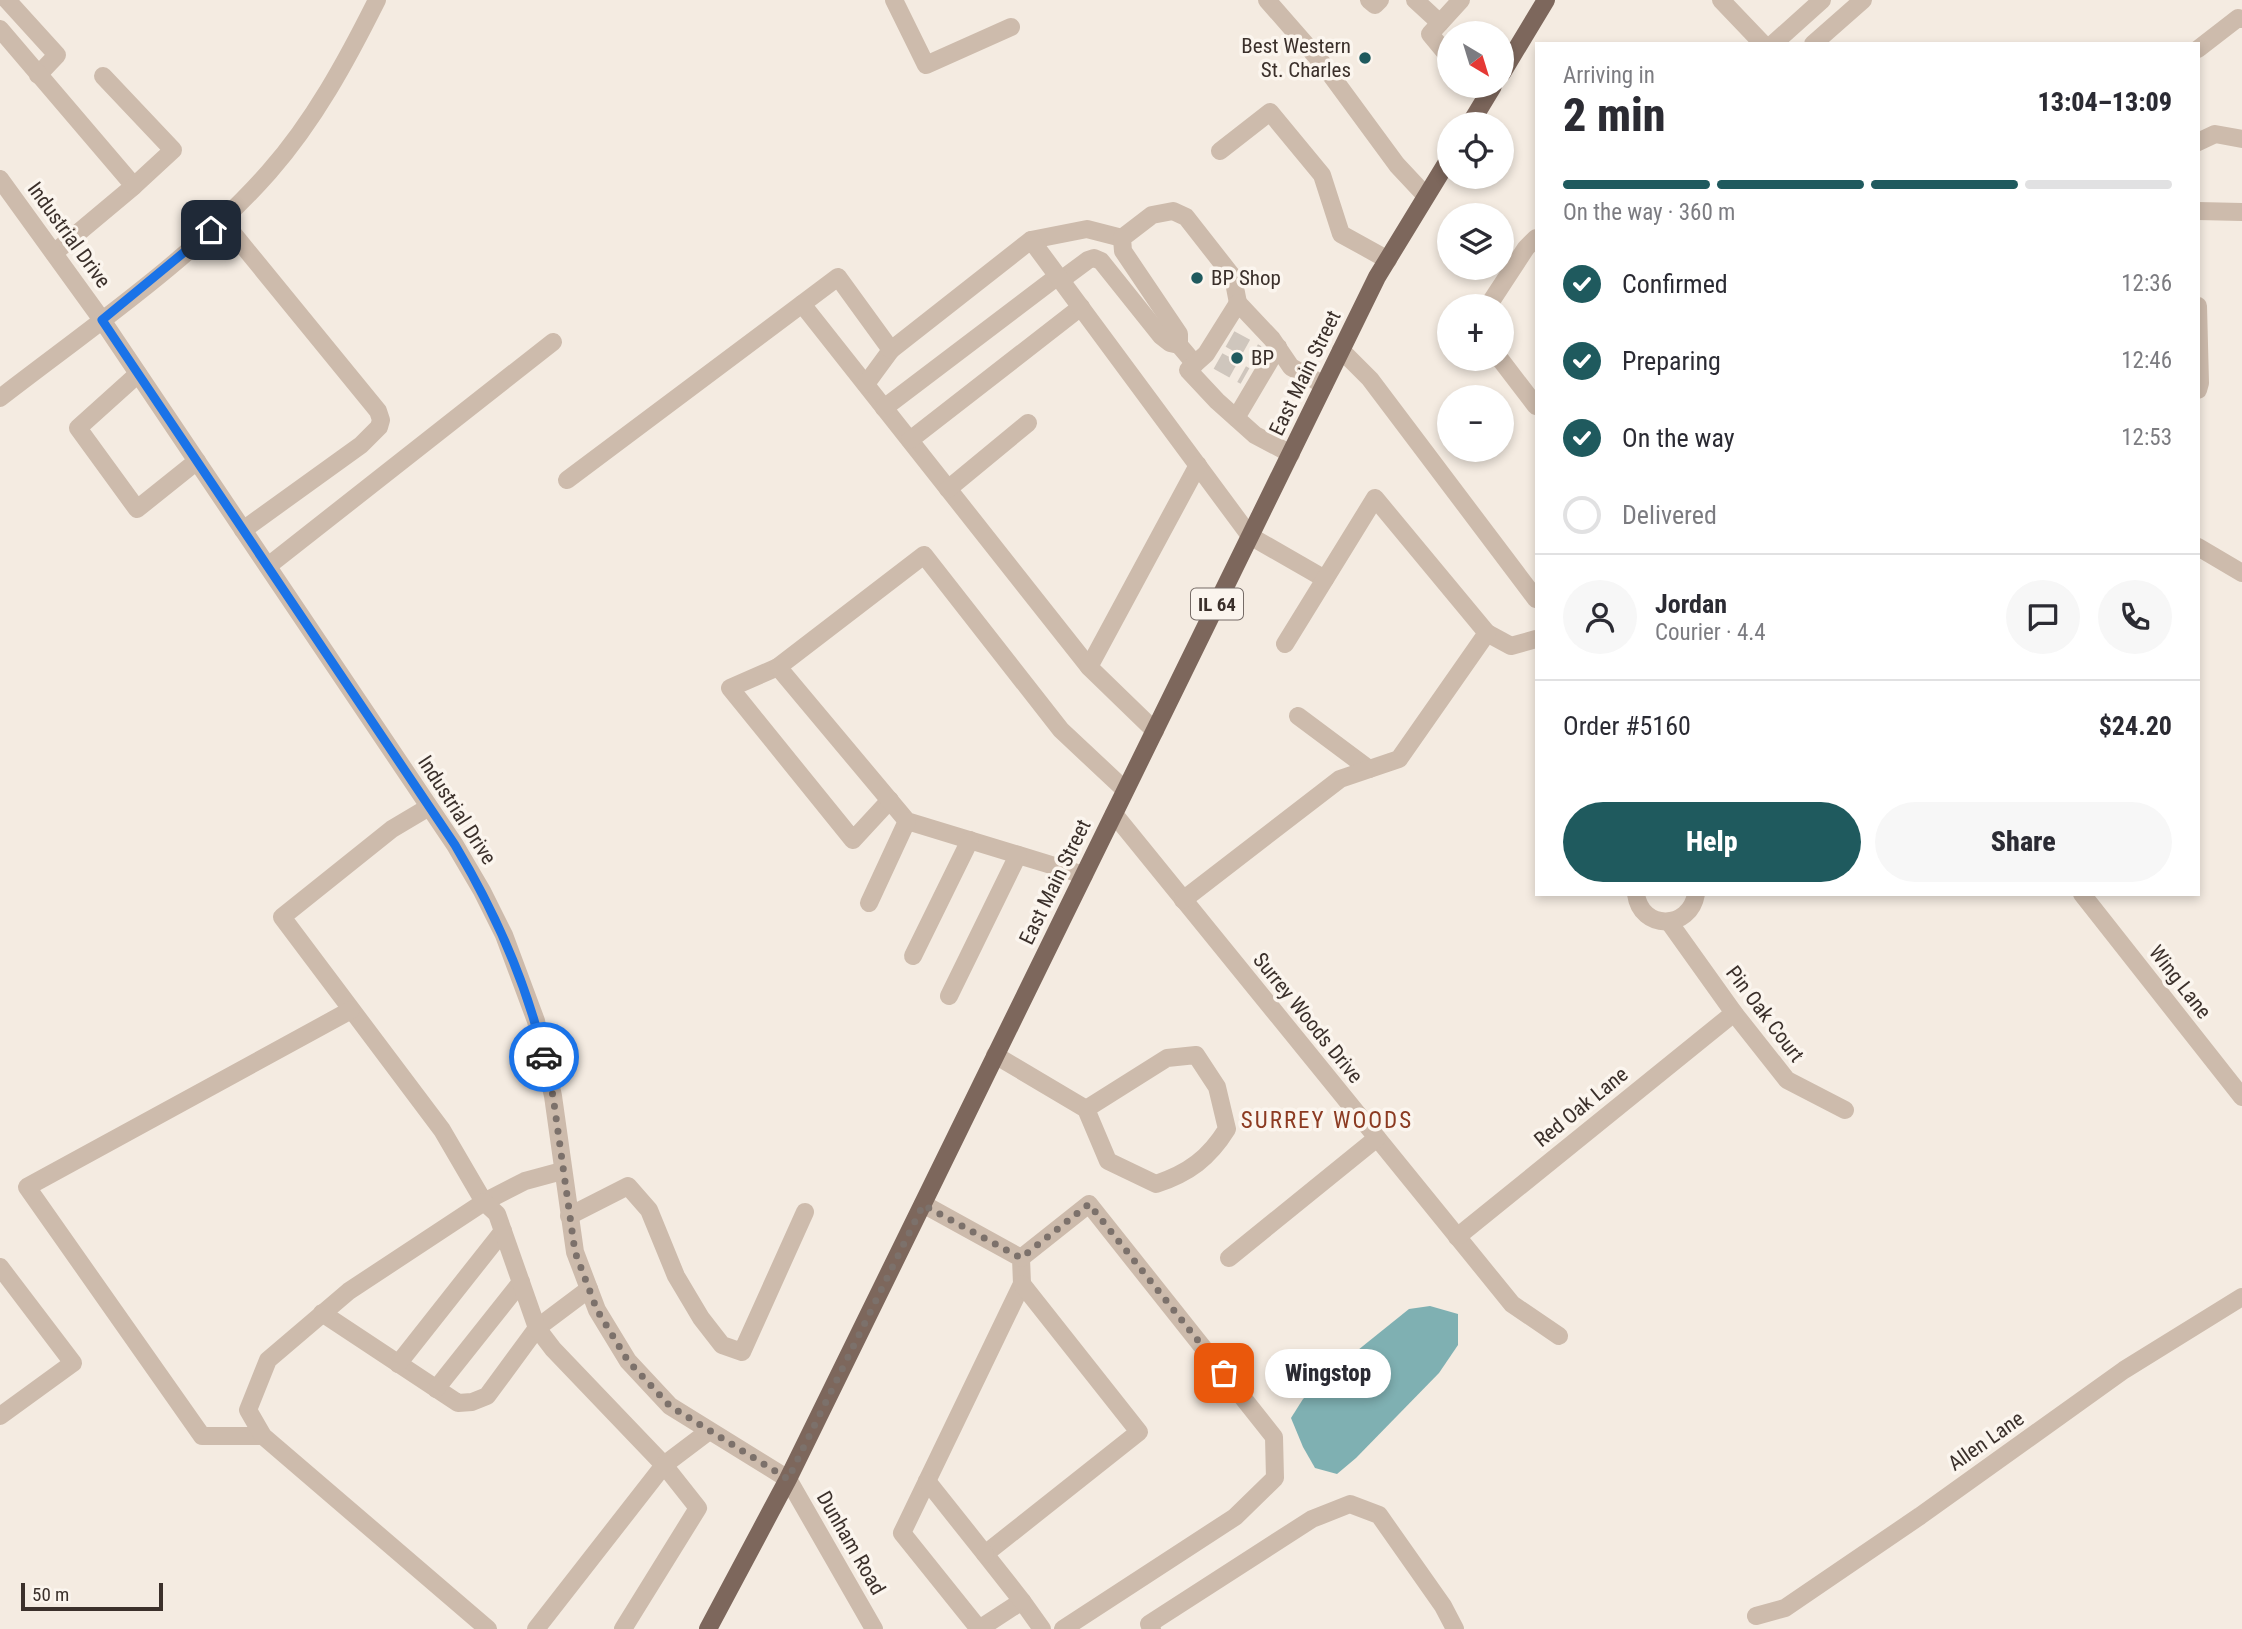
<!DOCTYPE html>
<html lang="en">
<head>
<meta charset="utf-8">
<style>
  body { margin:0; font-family:"Roboto Condensed",sans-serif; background:#f7f7f7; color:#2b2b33; height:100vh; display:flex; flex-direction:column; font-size:26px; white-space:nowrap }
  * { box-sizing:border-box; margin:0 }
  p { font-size:23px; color:#7c7c81 }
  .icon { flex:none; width:38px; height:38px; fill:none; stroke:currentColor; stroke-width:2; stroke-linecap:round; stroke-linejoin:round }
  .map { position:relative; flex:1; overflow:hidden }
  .panel { position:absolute; left:1535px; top:42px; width:665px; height:854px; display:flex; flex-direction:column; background:#fff; border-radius:0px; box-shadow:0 4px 10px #0003 }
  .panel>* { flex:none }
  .needle { width:46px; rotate:142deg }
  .tools { position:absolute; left:1437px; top:21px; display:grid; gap:14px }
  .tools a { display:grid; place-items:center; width:77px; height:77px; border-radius:50%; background:#fff; box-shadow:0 4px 10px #0003; font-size:35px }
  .scale { position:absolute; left:21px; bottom:18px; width:142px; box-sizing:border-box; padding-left:7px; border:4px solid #3b302b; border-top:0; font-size:19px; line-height:24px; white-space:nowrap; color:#3b302b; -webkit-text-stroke:5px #fbf5ee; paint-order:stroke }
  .pin { position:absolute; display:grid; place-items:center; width:60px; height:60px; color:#fff; margin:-30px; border-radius:14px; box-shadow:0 4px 10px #0006 }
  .courier { position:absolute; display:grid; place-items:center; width:70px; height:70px; margin:-35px; border:5px solid #1a73e8; border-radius:50%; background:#fff; color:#222; box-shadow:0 2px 9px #0007 }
  .bubble { position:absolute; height:49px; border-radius:24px; background:#fff; box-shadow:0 4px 10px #0003; font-size:23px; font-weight:800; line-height:49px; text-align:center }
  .summary em { font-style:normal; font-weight:800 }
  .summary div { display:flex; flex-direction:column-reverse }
  .summary { display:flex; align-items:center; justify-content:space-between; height:119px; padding:0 28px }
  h1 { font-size:46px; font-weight:800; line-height:52px }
  .bar { display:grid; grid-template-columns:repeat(4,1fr); gap:10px 7px; align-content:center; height:84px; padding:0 28px }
  .bar i { height:9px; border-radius:5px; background:#e1e1e2 }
  .bar .current { background:#1f5a5e }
  .bar p { grid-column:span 4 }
  .line { display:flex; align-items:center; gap:18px; padding:0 28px; border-top:2px solid #e1e1e2 }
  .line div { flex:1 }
  .round { display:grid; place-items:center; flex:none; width:74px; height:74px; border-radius:37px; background:#f7f7f7 }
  ol { padding:0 28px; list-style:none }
  li { display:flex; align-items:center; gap:21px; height:77px }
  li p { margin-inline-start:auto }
  li .icon { padding:7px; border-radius:50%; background:#1f5a5e; color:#fff; stroke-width:4 }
  li:last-child { color:#7c7c81 }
  li i { width:38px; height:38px; border:4px solid #e1e1e2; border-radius:50% }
  .action { display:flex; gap:14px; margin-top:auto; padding:14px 28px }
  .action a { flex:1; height:80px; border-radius:42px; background:#1f5a5e; color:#fff; font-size:28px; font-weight:800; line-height:80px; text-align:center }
  .action a+a { background:#f7f7f7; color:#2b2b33 }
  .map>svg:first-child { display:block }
  .water { fill:#7fb0b2 }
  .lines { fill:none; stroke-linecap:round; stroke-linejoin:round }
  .minor-tunnel { stroke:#cfc6bd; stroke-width:18; stroke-dasharray:18 9; stroke-linecap:butt }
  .minor { stroke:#cdbbac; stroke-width:18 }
  .major { stroke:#7d675c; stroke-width:18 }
  .done { stroke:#7c716b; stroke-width:7; stroke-dasharray:0 12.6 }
  .route { stroke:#1a73e8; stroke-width:9 }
  .poi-dot { fill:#1f5a5e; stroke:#fbf5ee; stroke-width:2.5 }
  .labels { text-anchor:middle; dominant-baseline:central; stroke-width:7; stroke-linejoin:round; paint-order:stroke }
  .shield { fill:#fbf5ee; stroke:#756b66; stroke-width:2 }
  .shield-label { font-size:19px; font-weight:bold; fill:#3b302b }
  .poi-label { font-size:21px; fill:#3b302b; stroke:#fbf5ee; text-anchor:start }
  .street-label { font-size:21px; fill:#3b302b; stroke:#fbf5ee }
  .neighbourhood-label { font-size:23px; letter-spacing:2px; fill:#8c3b22; stroke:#fbf5ee }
</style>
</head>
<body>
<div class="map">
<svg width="2242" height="1629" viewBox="0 0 2242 1629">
  <rect width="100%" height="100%" fill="#f4ebe1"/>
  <polygon class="water" points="1430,1306 1458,1314 1458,1345 1439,1373 1356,1458 1337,1474 1315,1468 1303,1447 1291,1418 1303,1399 1358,1350 1409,1309"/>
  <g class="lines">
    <g class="minor-tunnel">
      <polyline points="1230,339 1257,354"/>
      <polyline points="1218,361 1245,376"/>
    </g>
    <g class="minor">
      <polyline points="7,0 57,55 38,75"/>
      <polyline points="894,0 926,65 1011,27"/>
      <polyline points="1267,0 1322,63 1397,165 1426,196"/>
      <polyline points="1369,0 1375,5 1380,0"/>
      <polyline points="1415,0 1440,23"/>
      <polyline points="1721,0 1763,44"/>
      <polyline points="0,29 134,186 54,253"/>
      <polyline points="1773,44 1822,0"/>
      <polyline points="1813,44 1863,0"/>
      <polyline points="2198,49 2238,18 2242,19"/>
      <polyline points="1449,57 1430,34 1461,0"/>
      <polyline points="103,76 173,150 134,186"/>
      <polyline points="2198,142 2215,134 2242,139"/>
      <polyline points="1220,151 1270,112 1322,175 1341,234 1388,260"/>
      <polyline points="0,179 102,320 455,845 482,891 504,935 536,1021 553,1096 575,1252 597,1310 628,1361 670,1406 788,1479 874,1629"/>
      <polyline points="2198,211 2242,212"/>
      <polyline points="222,220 378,411 381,420 379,427 361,445 243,530"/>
      <polyline points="1031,240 1087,229 1122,238"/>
      <polyline points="1061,280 1088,260 1094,258 1101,261 1161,336 1170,343 1179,345"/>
      <polyline points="802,304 1089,667"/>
      <polyline points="1488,306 1526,248 1536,238"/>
      <polyline points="2198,306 2200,383 2198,390"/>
      <polyline points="1341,350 1370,379 1536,599"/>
      <polyline points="1500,359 1536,406"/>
      <polyline points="1195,364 1179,345 1179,334 1123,251 1122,238 1152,215 1173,211 1186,217 1233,277 1238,303"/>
      <polyline points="138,374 78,428 137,509 197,461"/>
      <polyline points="866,384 891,350"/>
      <path d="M 0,398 C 92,327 193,258 269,172 C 314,121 347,60 377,0"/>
      <polyline points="884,408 1058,276"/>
      <polyline points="1236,418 1278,347"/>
      <polyline points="910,440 1081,307"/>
      <polyline points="1291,454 1255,435 1217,401 1188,370 1206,354 1238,303 1272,339 1291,367 1324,385"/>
      <polyline points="567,480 838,277 891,350 1031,240 1250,536 1325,579"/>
      <polyline points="948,489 1028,423"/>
      <polyline points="2198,547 2242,573"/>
      <polyline points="268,566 553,342"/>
      <polyline points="1487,633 1511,646 1536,639"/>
      <polyline points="778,667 730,688 853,840 890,800"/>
      <polyline points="1298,716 1369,769"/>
      <polyline points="1155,731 1089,667 1198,465"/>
      <polyline points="429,807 392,829 282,917 442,1130 484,1202 525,1181 562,1171"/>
      <polyline points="1114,814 1512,1304 1559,1336"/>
      <polyline points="1084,875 907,821 778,667 924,555 1061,730 1125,790"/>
      <path d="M 1636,894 C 1641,931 1690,930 1696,894"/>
      <polyline points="2082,894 2242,1097"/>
      <polyline points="1183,900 1340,779 1399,759 1487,633 1375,498 1285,644"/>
      <polyline points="869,903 907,821"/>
      <polyline points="1669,922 1734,1013 1787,1080 1845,1110"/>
      <polyline points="913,956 970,840"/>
      <polyline points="949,996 1018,855"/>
      <path d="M 995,1055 L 1086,1109 L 1108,1161 L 1156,1184 C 1189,1173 1209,1158 1227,1129 L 1217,1087 L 1196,1055 L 1167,1058 L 1086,1109"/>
      <polyline points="923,1204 1021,1258 1022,1284 902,1533 979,1629 1022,1601 1042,1629"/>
      <polyline points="569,1216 628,1186 649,1210 676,1276 701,1318 722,1345 742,1352 805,1212"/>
      <polyline points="1457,1237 1734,1013"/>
      <polyline points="1021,1258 1089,1204 1274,1437 1275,1478 1235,1517 1063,1629"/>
      <polyline points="1229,1258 1377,1138"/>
      <polyline points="0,1267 73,1363 0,1416"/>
      <polyline points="1022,1284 1139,1432 985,1554 1022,1601"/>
      <polyline points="322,1313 458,1403 472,1402 487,1396 537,1328 589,1289"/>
      <polyline points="398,1364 503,1231"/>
      <polyline points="436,1389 521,1282"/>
      <polyline points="263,1436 202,1436 27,1187 351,1010"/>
      <polyline points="927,1481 985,1554"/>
      <polyline points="1756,1616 1785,1608 1920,1516 2124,1370 2242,1297"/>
      <polyline points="488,1629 263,1436 248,1410 268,1360 349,1291 484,1202 497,1214 537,1328 553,1349 664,1465 698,1508 623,1629"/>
      <polyline points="536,1629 664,1465 709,1431"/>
      <polyline points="1152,1629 1149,1624 1312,1519 1350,1504 1379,1515 1443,1606 1455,1629"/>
    </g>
    <g class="major">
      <polyline points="1502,73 1546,0"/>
      <polyline points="1470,124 1493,86"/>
      <polyline points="708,1629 788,1479 1377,277 1449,159"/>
    </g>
  </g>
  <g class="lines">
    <polyline class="done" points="544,1057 553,1096 575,1252 597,1310 628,1361 670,1406 788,1479 923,1205 1021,1258 1089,1204 1224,1373"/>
    <path class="route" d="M 211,230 L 102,320 L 455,845 C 495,912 526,981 544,1057"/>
  </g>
  <g class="poi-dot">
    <circle cx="1365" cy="58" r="7"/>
    <circle cx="1197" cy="278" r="7"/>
    <circle cx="1237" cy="358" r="7"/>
  </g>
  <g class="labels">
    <rect class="shield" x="1191" y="588.5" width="52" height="31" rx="5"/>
    <g class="shield-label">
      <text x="1217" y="604">IL 64</text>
    </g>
    <g class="poi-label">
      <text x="1351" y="46" text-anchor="end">Best Western<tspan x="1351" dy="24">St. Charles</tspan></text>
      <text x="1211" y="278">BP Shop</text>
      <text x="1251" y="358">BP</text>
    </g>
    <g class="street-label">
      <text transform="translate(69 235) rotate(54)">Industrial Drive</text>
      <text transform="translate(1305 373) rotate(-64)">East Main Street</text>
      <text transform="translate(457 810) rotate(57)">Industrial Drive</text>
      <text transform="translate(1055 882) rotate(-64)">East Main Street</text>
      <text transform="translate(2180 982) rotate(52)">Wing Lane</text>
      <text transform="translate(1765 1014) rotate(53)">Pin Oak Court</text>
      <text transform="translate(1308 1018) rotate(51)">Surrey Woods Drive</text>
      <text transform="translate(1581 1107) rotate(-39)">Red Oak Lane</text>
      <text transform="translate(1986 1441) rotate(-35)">Allen Lane</text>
      <text transform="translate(851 1543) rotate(60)">Dunham Road</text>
    </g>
    <g class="neighbourhood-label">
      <text x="1327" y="1120">SURREY WOODS</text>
    </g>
  </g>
</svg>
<div class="tools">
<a><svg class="needle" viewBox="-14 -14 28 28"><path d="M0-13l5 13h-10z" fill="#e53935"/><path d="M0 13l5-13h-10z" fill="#7c7c81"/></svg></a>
<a><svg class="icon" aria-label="locate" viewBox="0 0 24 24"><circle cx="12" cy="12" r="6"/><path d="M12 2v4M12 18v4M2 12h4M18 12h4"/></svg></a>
<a><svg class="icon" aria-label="layers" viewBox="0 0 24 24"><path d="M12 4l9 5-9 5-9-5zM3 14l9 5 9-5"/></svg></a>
<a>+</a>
<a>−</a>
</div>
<div class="scale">50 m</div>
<div class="pin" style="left:1224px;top:1373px;background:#ea580c"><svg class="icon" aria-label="bag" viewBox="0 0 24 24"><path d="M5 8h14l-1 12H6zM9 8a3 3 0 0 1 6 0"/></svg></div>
<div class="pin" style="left:211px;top:230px;background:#1f2937"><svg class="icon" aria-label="home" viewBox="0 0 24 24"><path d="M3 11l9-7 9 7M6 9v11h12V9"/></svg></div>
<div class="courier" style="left:544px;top:1057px"><svg class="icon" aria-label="car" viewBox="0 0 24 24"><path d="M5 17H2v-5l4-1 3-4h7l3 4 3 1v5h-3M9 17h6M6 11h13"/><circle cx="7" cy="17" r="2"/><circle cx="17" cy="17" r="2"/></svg></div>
<div class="bubble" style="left:1265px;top:1349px;width:126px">Wingstop</div>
<section class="panel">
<div class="summary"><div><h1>2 min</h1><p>Arriving in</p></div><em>13:04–13:09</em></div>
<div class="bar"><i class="current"></i><i class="current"></i><i class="current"></i><i></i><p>On the way · 360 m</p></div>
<ol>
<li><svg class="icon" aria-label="check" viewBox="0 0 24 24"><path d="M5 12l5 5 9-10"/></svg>Confirmed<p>12:36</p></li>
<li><svg class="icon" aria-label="check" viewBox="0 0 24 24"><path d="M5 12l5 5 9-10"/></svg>Preparing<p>12:46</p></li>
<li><svg class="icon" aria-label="check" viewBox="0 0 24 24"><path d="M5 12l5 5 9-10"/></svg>On the way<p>12:53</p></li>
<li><i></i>Delivered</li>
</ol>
<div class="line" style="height:126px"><a class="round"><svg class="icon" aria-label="person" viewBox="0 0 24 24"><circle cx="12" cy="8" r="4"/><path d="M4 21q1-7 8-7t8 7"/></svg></a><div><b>Jordan</b><p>Courier · 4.4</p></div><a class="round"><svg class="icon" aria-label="chat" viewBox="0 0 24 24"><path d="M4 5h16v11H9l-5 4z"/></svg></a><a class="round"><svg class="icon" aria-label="phone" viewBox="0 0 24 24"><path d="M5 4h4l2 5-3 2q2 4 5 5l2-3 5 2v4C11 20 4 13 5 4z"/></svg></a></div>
<div class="line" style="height:91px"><div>Order #5160</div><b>$24.20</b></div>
<div class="action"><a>Help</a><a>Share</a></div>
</section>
</div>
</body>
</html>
